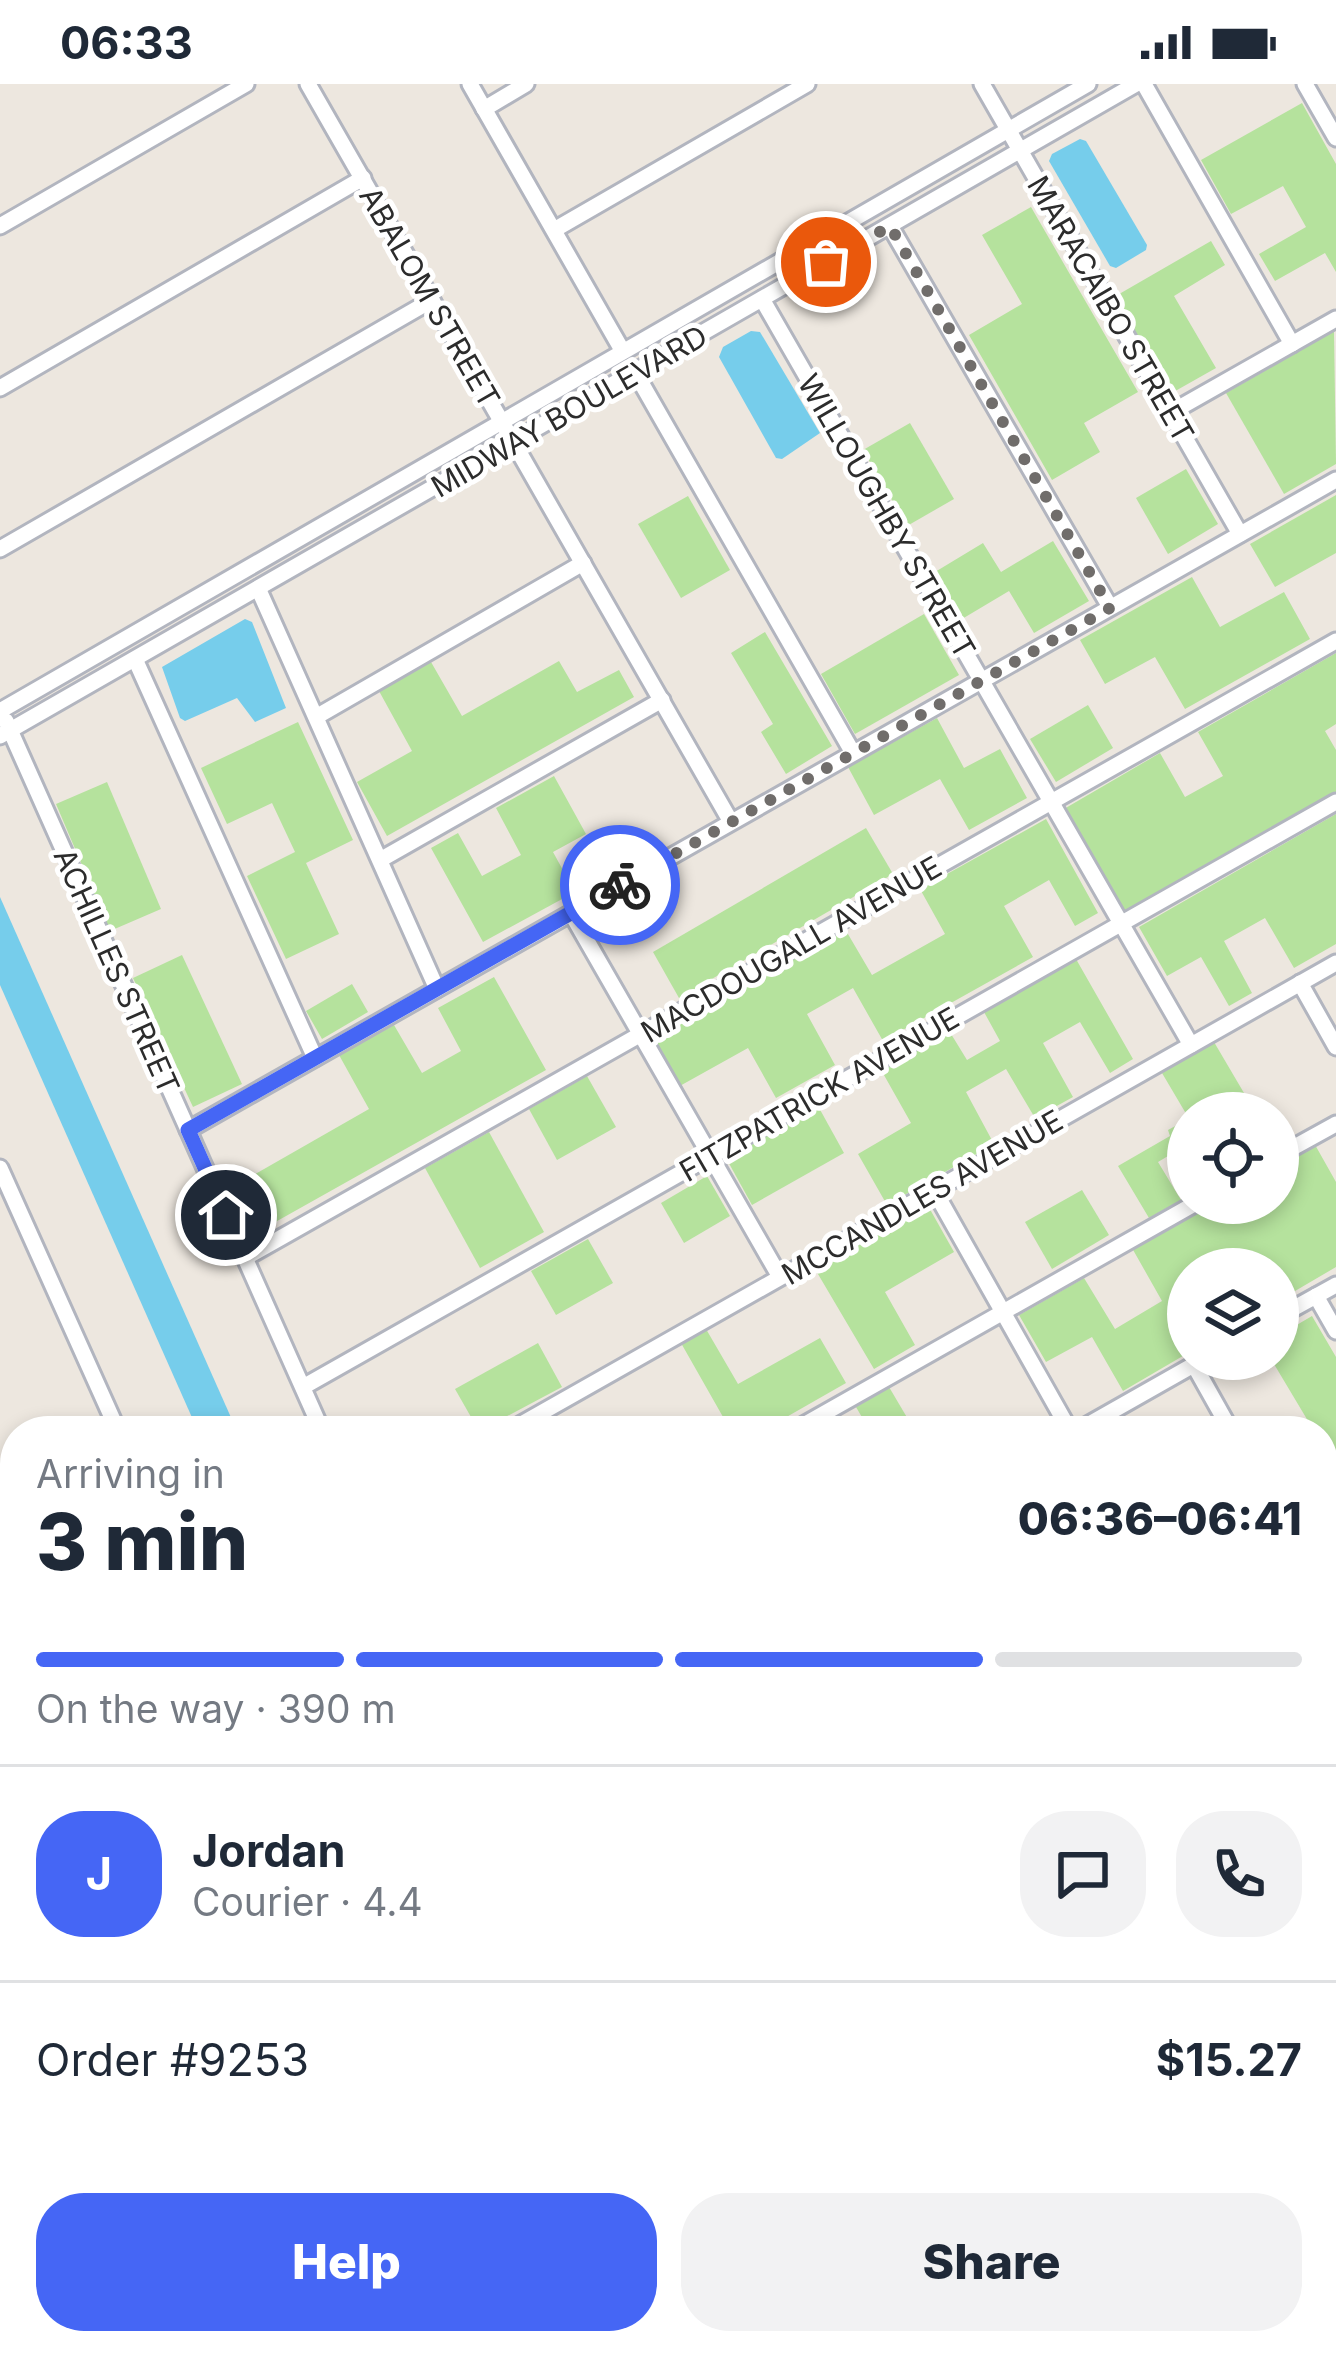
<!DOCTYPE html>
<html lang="en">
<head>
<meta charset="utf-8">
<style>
  body { margin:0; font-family:Inter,sans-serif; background:#f2f2f3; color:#1f2937; height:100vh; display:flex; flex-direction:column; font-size:45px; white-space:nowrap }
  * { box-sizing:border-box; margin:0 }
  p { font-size:39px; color:#747a83 }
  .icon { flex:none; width:66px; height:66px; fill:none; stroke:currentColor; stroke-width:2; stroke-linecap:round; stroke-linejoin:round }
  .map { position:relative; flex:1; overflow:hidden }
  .sheet { position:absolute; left:0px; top:1332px; width:1338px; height:939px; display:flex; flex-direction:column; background:#fff; border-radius:48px 48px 0 0; box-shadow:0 6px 18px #0003 }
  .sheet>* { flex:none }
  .buttons { position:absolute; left:1167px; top:1008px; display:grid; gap:24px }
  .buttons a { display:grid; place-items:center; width:132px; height:132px; border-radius:50%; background:#fff; box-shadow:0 6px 18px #0003; font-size:60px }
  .pin { position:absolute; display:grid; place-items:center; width:102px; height:102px; color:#fff; margin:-51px; border:6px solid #fff; border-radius:50%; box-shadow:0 3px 12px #0007 }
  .courier { position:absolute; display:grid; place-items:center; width:120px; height:120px; margin:-60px; border:9px solid #4566f5; border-radius:50%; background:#fff; color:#222; box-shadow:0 3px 15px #0007 }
  .headline em { font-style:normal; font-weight:800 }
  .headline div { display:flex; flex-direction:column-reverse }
  .headline { display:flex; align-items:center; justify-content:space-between; height:204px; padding:0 36px }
  h1 { font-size:78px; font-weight:800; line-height:90px }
  .bar { display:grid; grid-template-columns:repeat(4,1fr); gap:18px 12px; align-content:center; height:144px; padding:0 36px }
  .bar i { height:15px; border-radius:9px; background:#e0e1e3 }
  .bar .selected { background:#4566f5 }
  .bar p { grid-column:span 4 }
  .line { display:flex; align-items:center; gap:30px; padding:0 36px; border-top:3px solid #e0e1e3 }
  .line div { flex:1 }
  .round { display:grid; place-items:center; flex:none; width:126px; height:126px; border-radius:48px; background:#f2f2f3 }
  .button { display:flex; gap:24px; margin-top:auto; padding:24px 36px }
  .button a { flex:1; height:138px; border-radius:48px; background:#4566f5; color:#fff; font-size:48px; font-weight:800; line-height:138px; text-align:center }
  .button a+a { background:#f2f2f3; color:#1f2937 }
  .status { display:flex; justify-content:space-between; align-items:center; height:84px; padding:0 60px; background:#fff; direction:ltr }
  .status svg { height:33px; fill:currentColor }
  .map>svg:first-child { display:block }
  .green { fill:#b5e29d }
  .water { fill:#76cdeb }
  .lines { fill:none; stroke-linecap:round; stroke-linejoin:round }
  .minor-casing { stroke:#b2b5bf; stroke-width:21 }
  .minor { stroke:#fff; stroke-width:15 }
  .done { stroke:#706d6b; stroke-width:12; stroke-dasharray:0 21.6 }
  .route { stroke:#4566f5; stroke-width:15 }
  .labels { text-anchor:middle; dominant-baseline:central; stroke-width:10; stroke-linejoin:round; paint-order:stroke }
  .street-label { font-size:30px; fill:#2c2c2c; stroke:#fff }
</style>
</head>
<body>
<div class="status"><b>06:33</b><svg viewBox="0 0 49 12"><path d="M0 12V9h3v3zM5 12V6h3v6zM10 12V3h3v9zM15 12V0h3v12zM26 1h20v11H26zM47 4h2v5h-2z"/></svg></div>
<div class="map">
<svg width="1336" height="2269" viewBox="0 0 1336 2269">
  <rect width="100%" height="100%" fill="#ede7df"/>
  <g class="green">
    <polygon points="1302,19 1336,80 1336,188 1325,169 1275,197 1259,170 1306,143 1283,102 1231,130 1201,76"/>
    <polygon points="1031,123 1138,308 1084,339 1100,368 1052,396 969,251 1022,220 982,151"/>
    <polygon points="1211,157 1225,181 1174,212 1216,284 1170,310 1114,213"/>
    <polygon points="1334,247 1336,380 1284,410 1226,309"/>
    <polygon points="910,339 954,415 907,442 863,366"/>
    <polygon points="1186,385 1218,440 1168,470 1136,414"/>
    <polygon points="1336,411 1336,469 1275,503 1250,460"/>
    <polygon points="688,412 730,486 681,514 638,440"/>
    <polygon points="1053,457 1089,517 1034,549 1009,507 962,535 935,488 983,459 1001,488"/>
    <polygon points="1192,493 1220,543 1284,508 1310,555 1185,625 1155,573 1105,600 1080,556"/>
    <polygon points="924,530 959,591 855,650 821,590"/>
    <polygon points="765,548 832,662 786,690 761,648 773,640 731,569"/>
    <polygon points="1336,569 1336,640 1325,647 1336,666 1336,708 1124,830 1064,725 1160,669 1185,713 1223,692 1198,648"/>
    <polygon points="559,577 577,608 619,586 634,613 387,752 357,698 412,667 379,607 431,578 462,632"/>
    <polygon points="1088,621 1113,664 1056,698 1030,655"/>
    <polygon points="937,634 964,684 1000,665 1027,714 969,746 940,695 874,731 848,683"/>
    <polygon points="298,638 353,756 306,779 339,850 286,875 247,792 295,768 272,719 227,740 201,684"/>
    <polygon points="554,692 586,750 553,768 575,808 483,858 431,764 458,749 482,792 521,771 496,724"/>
    <polygon points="107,698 161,825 110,847 56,720"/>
    <polygon points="1336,730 1336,860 1294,884 1265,834 1224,857 1252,909 1229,922 1201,873 1167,892 1139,843"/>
    <polygon points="1046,735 1098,829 1075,842 1049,796 1004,822 1033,873 883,957 853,904 807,930 835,981 776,1014 748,964 678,1003 650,953 845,845 872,891 945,850 920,805"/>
    <polygon points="866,744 893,790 679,914 653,868"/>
    <polygon points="182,871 242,1000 193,1023 133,894"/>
    <polygon points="1076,875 1133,975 1110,989 1080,938 1043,959 1073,1013 1035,1034 1006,985 966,1008 994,1060 887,1121 858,1070 911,1039 880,984 948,945 967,976 1000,957 984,928"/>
    <polygon points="494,893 546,986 254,1150 229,1105 369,1025 339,971 394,941 422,989 461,967 438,924"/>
    <polygon points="352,900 368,928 322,955 306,927"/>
    <polygon points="1214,958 1244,1009 1210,1029 1188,1029 1188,1033 1162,989"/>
    <polygon points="587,992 616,1043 557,1076 529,1025"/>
    <polygon points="818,1022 844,1069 752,1121 726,1074"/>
    <polygon points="1188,1035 1188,1060 1158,1078 1181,1116 1149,1134 1118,1082 1170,1052 1168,1046"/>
    <polygon points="489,1048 544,1148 480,1184 425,1084"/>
    <polygon points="1314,1059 1336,1098 1336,1183 1278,1217 1278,1185 1188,1185 1188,1269 1123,1307 1092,1253 1046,1278 1019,1231 1084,1194 1115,1245 1162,1217 1132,1164 1210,1119 1278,1119 1278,1079"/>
    <polygon points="707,1092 730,1132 684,1159 661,1119"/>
    <polygon points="1082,1106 1109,1151 1052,1185 1025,1138"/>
    <polygon points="927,1120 954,1168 885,1208 915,1261 874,1285 815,1185"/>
    <polygon points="588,1155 613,1199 556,1231 531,1187"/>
    <polygon points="1312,1232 1336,1273 1336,1471 1323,1479 1323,1347 1314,1347 1271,1275 1278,1275 1278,1252"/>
    <polygon points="706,1245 738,1300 820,1254 846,1299 762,1347 731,1347 681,1259"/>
    <polygon points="538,1259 562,1303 479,1347 455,1305"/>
    <polygon points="889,1303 915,1347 870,1347 856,1323"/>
    <path d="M 5,1638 C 28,1691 15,1760 0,1814 L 0,1640 Z"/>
    <polygon points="1336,1855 1336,1964 1323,1941 1323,1862"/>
  </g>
  <g class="water">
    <polygon points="1080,55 1086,57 1147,161 1146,166 1116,184 1110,182 1049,77 1052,70"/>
    <polygon points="751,247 760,248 820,349 782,375 776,374 719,273 723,263"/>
    <polygon points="245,535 252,538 286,624 255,638 237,614 185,637 180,634 162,583"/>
    <polygon points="0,813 237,1347 198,1347 0,901"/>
  </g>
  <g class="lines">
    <g class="minor-casing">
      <g id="minor">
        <polyline points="308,0 731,738"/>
        <polyline points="470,0 622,266"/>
        <polyline points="982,0 1240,450"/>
        <polyline points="1144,0 1292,260"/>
        <polyline points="1305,0 1336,54"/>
        <polyline points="484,25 526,0"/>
        <polyline points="0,142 246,0"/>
        <polyline points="890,142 1110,523"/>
        <polyline points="554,146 807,0"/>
        <polyline points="762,215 1191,961"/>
        <polyline points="635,288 853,669"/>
        <polyline points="0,304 363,94"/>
        <polyline points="1170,329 1336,235"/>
        <polyline points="0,465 432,216"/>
        <polyline points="258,504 437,905"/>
        <polyline points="135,575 315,974"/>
        <polyline points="0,627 1088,0"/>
        <polyline points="316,633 583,479"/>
        <polyline points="6,637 322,1347"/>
        <polyline points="0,652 1136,0"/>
        <polyline points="380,776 662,616"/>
        <polyline points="571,829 780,1193"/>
        <polyline points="1300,899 1336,963"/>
        <polyline points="188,1046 1336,396"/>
        <polyline points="1278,1072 1336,1040"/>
        <polyline points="0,1084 118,1347"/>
        <polyline points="934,1106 1070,1347"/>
        <polyline points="245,1174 1336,557"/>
        <polyline points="1316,1212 1336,1247"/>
        <polyline points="1278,1233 1336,1201"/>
        <polyline points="1194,1281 1231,1347"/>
        <polyline points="303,1303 1336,718"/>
        <polyline points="509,1347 1336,879"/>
        <polyline points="793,1347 1196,1119"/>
        <polyline points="1077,1347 1204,1275"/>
        <polyline points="0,1439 15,1472"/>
        <polyline points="1323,1509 1336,1532"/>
        <polyline points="0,1570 15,1563"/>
        <polyline points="1323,1691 1336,1684"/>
        <polyline points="1323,1793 1336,1816"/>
        <polyline points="1323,1852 1336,1845"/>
        <polyline points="1323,2013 1336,2006"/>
        <polyline points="0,2024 15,2028"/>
        <polyline points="0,2127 15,2068"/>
        <polyline points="1323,2179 1336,2172"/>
        <polyline points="610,2256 611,2269"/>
        <polyline points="1086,2256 1093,2269"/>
        <polyline points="114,2269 117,2256"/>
        <polyline points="302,2269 325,2256"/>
        <polyline points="871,2269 894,2256"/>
        <polyline points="1165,2269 1188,2256"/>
      </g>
    </g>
    <use href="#minor" class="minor"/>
  </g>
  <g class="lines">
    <polyline class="done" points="620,801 1110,524 890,142 826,178"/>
    <polyline class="route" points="226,1131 188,1046 620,801"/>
  </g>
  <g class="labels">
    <g class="street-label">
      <text transform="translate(430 213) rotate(60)">ABALOM STREET</text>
      <text transform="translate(1111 225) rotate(60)">MARACAIBO STREET</text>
      <text transform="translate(569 327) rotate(-30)">MIDWAY BOULEVARD</text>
      <text transform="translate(887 432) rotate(60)">WILLOUGHBY STREET</text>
      <text transform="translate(791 865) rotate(-30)">MACDOUGALL AVENUE</text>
      <text transform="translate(117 887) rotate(66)">ACHILLES STREET</text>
      <text transform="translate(819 1010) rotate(-30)">FITZPATRICK AVENUE</text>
      <text transform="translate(922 1113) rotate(-30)">MCCANDLES AVENUE</text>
    </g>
  </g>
</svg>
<div class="buttons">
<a><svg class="icon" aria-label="locate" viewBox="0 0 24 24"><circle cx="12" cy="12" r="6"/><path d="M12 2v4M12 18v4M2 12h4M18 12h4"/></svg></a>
<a><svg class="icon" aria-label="layers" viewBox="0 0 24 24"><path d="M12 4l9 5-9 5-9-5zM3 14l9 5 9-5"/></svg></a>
</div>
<div class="pin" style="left:826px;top:178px;background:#ea580c"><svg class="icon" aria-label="bag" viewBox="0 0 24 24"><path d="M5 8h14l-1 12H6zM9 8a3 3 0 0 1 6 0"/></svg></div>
<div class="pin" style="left:226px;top:1131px;background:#1f2937"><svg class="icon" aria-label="home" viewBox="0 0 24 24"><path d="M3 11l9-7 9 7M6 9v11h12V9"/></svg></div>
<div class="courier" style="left:620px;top:801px"><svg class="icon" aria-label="bike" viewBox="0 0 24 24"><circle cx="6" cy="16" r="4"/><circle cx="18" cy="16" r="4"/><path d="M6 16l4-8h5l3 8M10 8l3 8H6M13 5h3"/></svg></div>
<section class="sheet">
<div class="headline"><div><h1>3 min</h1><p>Arriving in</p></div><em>06:36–06:41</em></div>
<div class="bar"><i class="selected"></i><i class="selected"></i><i class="selected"></i><i></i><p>On the way · 390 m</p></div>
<div class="line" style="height:216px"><b class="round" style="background:#4566f5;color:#fff">J</b><div><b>Jordan</b><p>Courier · 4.4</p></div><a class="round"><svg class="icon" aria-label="chat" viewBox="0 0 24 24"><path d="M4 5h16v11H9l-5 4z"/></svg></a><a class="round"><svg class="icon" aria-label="phone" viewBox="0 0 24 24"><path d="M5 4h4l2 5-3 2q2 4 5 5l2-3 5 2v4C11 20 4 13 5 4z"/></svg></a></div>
<div class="line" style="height:156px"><div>Order #9253</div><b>$15.27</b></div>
<div class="button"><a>Help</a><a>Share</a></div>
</section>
</div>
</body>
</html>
